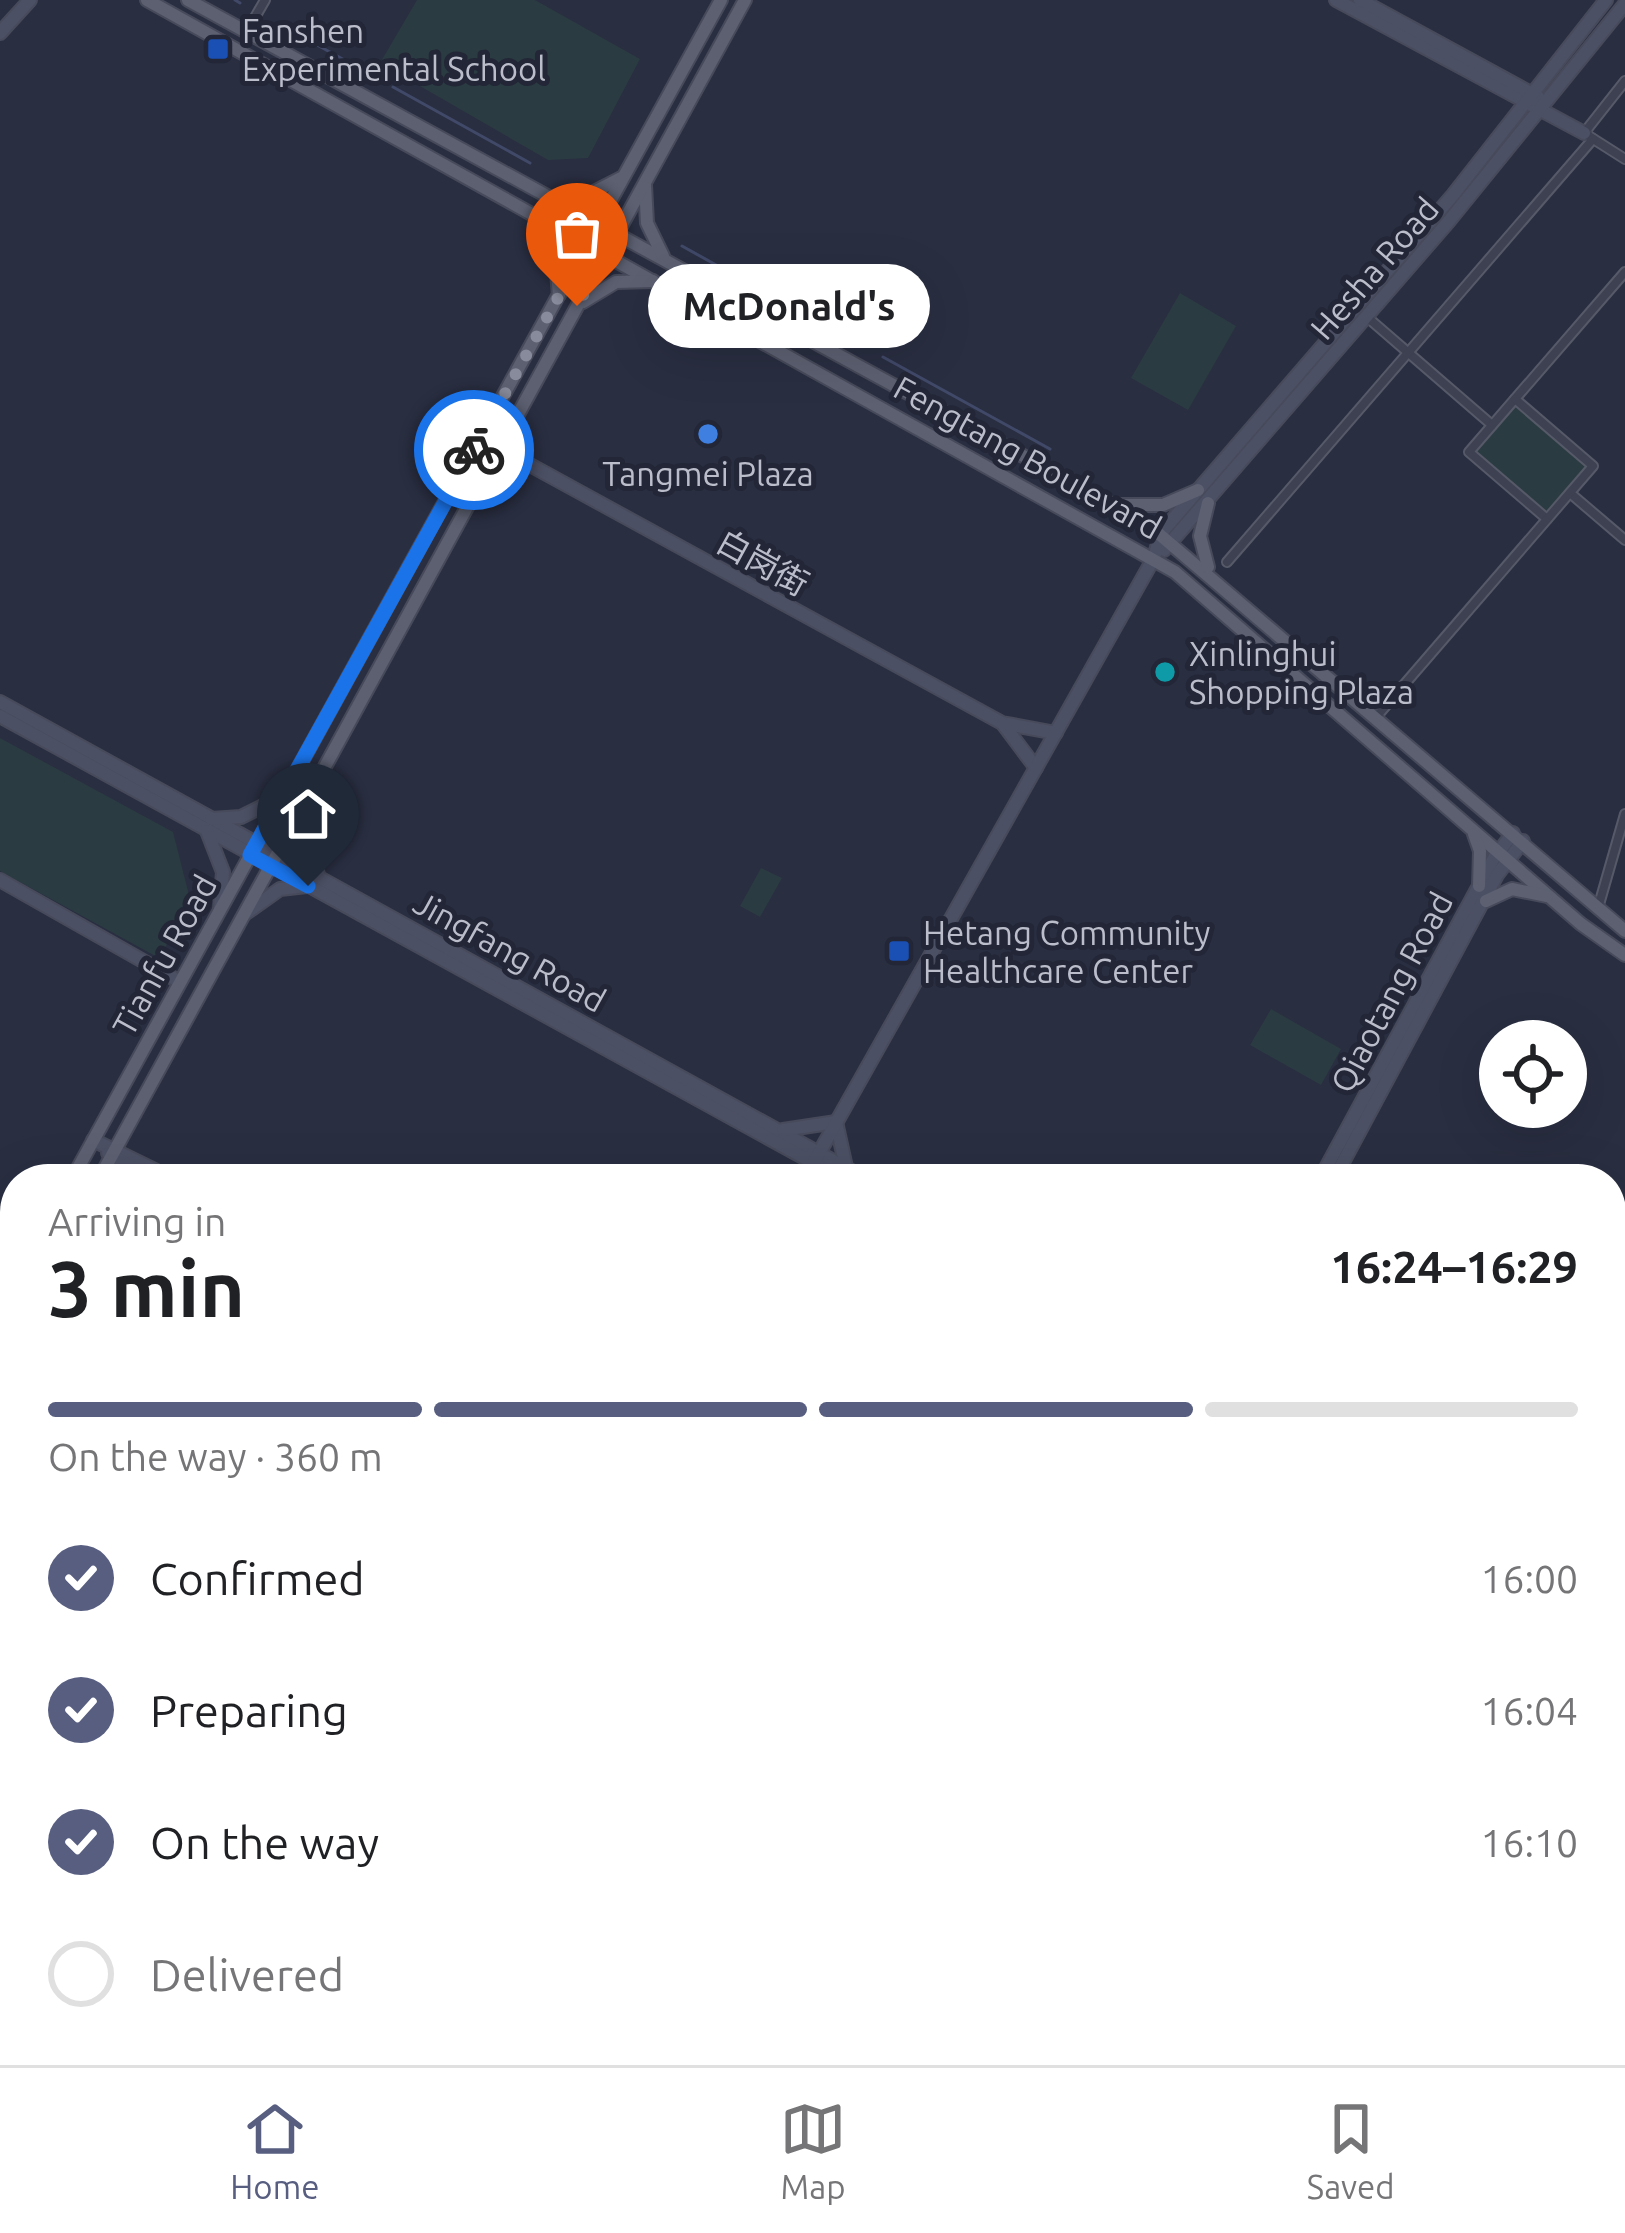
<!DOCTYPE html>
<html lang="en">
<head>
<meta charset="utf-8">
<style>
  body { margin:0; font-family:Ubuntu,"Noto Sans SC",sans-serif; background:#f2f2f2; color:#202124; height:100vh; display:flex; flex-direction:column; font-size:45px; white-space:nowrap }
  * { box-sizing:border-box; margin:0 }
  p { font-size:39px; color:#757577 }
  .icon { flex:none; width:66px; height:66px; fill:none; stroke:currentColor; stroke-width:2; stroke-linecap:round; stroke-linejoin:round }
  .map { position:relative; flex:1; overflow:hidden }
  .drawer { position:absolute; left:0px; top:1164px; width:1626px; height:903px; display:flex; flex-direction:column; background:#fff; border-radius:48px 48px 0 0; box-shadow:0 12px 48px #0002 }
  .drawer>* { flex:none }
  .controls { position:absolute; left:1479px; top:1020px; display:grid; gap:24px }
  .controls a { display:grid; place-items:center; width:108px; height:108px; border-radius:50%; background:#fff; box-shadow:0 12px 48px #0002; font-size:60px }
  .pin { position:absolute; display:grid; place-items:center; width:102px; height:102px; color:#fff; margin:-123px -51px; border-radius:50% 50% 50% 0; rotate:-45deg; box-shadow:0 0 12px #0007 }
  .pin .icon { rotate:45deg }
  .courier { position:absolute; display:grid; place-items:center; width:120px; height:120px; margin:-60px; border:9px solid #1a73e8; border-radius:50%; background:#fff; color:#222; box-shadow:0 3px 15px #0007 }
  .bubble { position:absolute; height:84px; border-radius:42px; background:#fff; box-shadow:0 12px 48px #0002; font-size:39px; font-weight:600; line-height:84px; text-align:center }
  .summary em { font-style:normal; font-weight:600 }
  .summary div { display:flex; flex-direction:column-reverse }
  .summary { display:flex; align-items:center; justify-content:space-between; height:204px; padding:0 48px }
  h1 { font-size:78px; font-weight:600; line-height:90px }
  .bar { display:grid; grid-template-columns:repeat(4,1fr); gap:18px 12px; align-content:center; height:144px; padding:0 48px }
  .bar i { height:15px; border-radius:9px; background:#e0e0e0 }
  .bar .selected { background:#575e80 }
  .bar p { grid-column:span 4 }
  ol { padding:0 48px; list-style:none }
  li { display:flex; align-items:center; gap:36px; height:132px }
  li p { margin-inline-start:auto }
  li .icon { padding:12px; border-radius:50%; background:#575e80; color:#fff; stroke-width:4 }
  li:last-child { color:#757577 }
  li i { width:66px; height:66px; border:6px solid #e0e0e0; border-radius:50% }
  .menu { display:flex; justify-content:space-around; align-items:center; height:168px; border-top:3px solid #e0e0e0; background:#fff; font-size:33px; color:#757577 }
  .menu a { display:grid; justify-items:center; gap:6px }
  .menu .selected { color:#575e80 }
  .map>svg:first-child { display:block }
  .green { fill:#2b3b42 }
  .lines { fill:none; stroke-linecap:round; stroke-linejoin:round }
  .stream { stroke:#414969; stroke-width:3 }
  .street-casing { stroke:#565968; stroke-width:12 }
  .secondary-casing { stroke:#474a5a; stroke-width:16 }
  .primary-casing { stroke:#474a5a; stroke-width:16 }
  .street { stroke:#3d4151; stroke-width:8 }
  .secondary { stroke:#4c5064; stroke-width:12 }
  .primary { stroke:#5c6071; stroke-width:12 }
  .done { stroke:#888b9b; stroke-width:12; stroke-dasharray:0 21.6 }
  .route { stroke:#1a73e8; stroke-width:15 }
  .transit-dot { fill:#1a4fb4; stroke:#222636; stroke-width:4.5 }
  .shop-dot { fill:#3f7fe0; stroke:#222636; stroke-width:4.5 }
  .culture-dot { fill:#0f9aa8; stroke:#222636; stroke-width:4.5 }
  .labels { text-anchor:middle; dominant-baseline:central; stroke-width:10; stroke-linejoin:round; paint-order:stroke }
  .poi-label { font-size:33px; fill:#bbbdcb; stroke:#222636; text-anchor:start }
  .street-label { font-size:33px; fill:#bbbdcb; stroke:#222636 }
</style>
</head>
<body>
<div class="map">
<svg width="1625" height="2065" viewBox="0 0 1625 2065">
  <rect width="100%" height="100%" fill="#292e41"/>
  <g class="green">
    <polygon points="417,0 535,0 640,59 588,158 548,160 380,63"/>
    <polygon points="1180,293 1236,326 1188,410 1131,378"/>
    <polygon points="1516,405 1587,466 1547,513 1475,452"/>
    <polygon points="0,738 173,832 191,903 159,958 0,871"/>
    <polygon points="761,868 782,878 760,917 740,906"/>
    <polygon points="1271,1009 1341,1049 1321,1085 1250,1045"/>
  </g>
  <g class="lines">
    <g class="stream">
      <polyline points="235,0 240,3"/>
      <polyline points="279,24 368,73"/>
      <polyline points="393,87 530,163"/>
      <polyline points="682,246 815,320"/>
      <polyline points="883,357 1050,449"/>
    </g>
    <g class="street-casing">
      <g id="street">
        <polyline points="246,33 265,0"/>
        <polyline points="1625,81 1584,133 1625,159"/>
        <polyline points="1367,317 1492,425"/>
        <polyline points="1570,493 1625,540"/>
        <polyline points="1547,519 1469,452 1625,272"/>
        <polyline points="1227,562 1593,139"/>
        <polyline points="1377,716 1593,466 1515,399"/>
        <polyline points="1598,908 1625,814"/>
        <polyline points="1611,1343 1625,1318"/>
        <polyline points="1611,1444 1625,1452"/>
        <polyline points="1611,1641 1625,1616"/>
        <polyline points="0,1807 15,1813"/>
        <polyline points="0,1817 15,1822"/>
        <polyline points="673,2052 686,2065"/>
        <polyline points="998,2052 1012,2065"/>
        <polyline points="1172,2052 1196,2065"/>
        <polyline points="793,2065 805,2052"/>
        <polyline points="1115,2065 1125,2052"/>
      </g>
    </g>
    <g class="secondary-casing">
      <g id="secondary">
        <polyline points="1336,0 1584,133"/>
        <polyline points="1360,0 1538,97"/>
        <polyline points="0,33 30,0"/>
        <polyline points="499,448 1002,723 1056,733"/>
        <polyline points="1164,550 1449,221 1625,4"/>
        <polyline points="0,702 866,1179"/>
        <polyline points="0,716 843,1179"/>
        <polyline points="1003,724 1036,768"/>
        <polyline points="304,806 303,841 318,874"/>
        <polyline points="211,819 241,817 283,796"/>
        <polyline points="207,831 223,872 220,909"/>
        <polyline points="0,880 180,982"/>
        <polyline points="246,913 280,889 307,886"/>
        <polyline points="783,1130 836,1122 846,1167"/>
        <polyline points="93,1140 173,1179"/>
        <polyline points="108,1153 152,1179"/>
        <polyline points="814,1162 1154,558 1161,533 1453,195 1606,0"/>
        <polyline points="1320,1179 1494,858 1513,833"/>
        <polyline points="1334,1179 1497,875 1523,841"/>
        <polyline points="0,1371 15,1379"/>
        <polyline points="0,1387 15,1395"/>
        <polyline points="1611,1648 1625,1658"/>
        <polyline points="1611,1661 1625,1671"/>
        <polyline points="278,2052 280,2065"/>
        <polyline points="297,2052 298,2065"/>
        <polyline points="604,2065 616,2052"/>
        <polyline points="628,2065 639,2052"/>
      </g>
    </g>
    <g class="primary-casing">
      <g id="primary">
        <polyline points="147,0 1175,572 1581,924 1625,955"/>
        <polyline points="188,0 1146,523 1625,931"/>
        <polyline points="645,185 647,223 663,256"/>
        <polyline points="551,199 584,197 621,178"/>
        <polyline points="536,219 555,251 559,295"/>
        <polyline points="583,302 616,282 653,281"/>
        <polyline points="1208,503 1200,536 1208,567"/>
        <polyline points="1119,505 1163,505 1198,490"/>
        <polyline points="1474,834 1480,851 1479,886"/>
        <polyline points="1486,901 1512,889 1547,896"/>
        <polyline points="72,1179 721,0"/>
        <polyline points="99,1179 745,0"/>
        <polyline points="0,1311 15,1283"/>
        <polyline points="0,1358 15,1330"/>
        <polyline points="0,1420 15,1414"/>
      </g>
    </g>
    <use href="#street" class="street"/>
    <use href="#secondary" class="secondary"/>
    <use href="#primary" class="primary"/>
  </g>
  <g class="lines">
    <polyline class="done" points="474,450 598,225 616,235 577,306"/>
    <polyline class="route" points="308,886 250,855 474,450"/>
  </g>
  <g class="transit-dot">
    <rect x="206" y="37" width="24" height="24" rx="6"/>
    <rect x="887" y="939" width="24" height="24" rx="6"/>
  </g>
  <circle class="shop-dot" cx="708" cy="434" r="12"/>
  <circle class="culture-dot" cx="1165" cy="672" r="12"/>
  <g class="labels">
    <g class="poi-label">
      <text x="242" y="30">Fanshen<tspan x="242" dy="38">Experimental School</tspan></text>
      <text x="708" y="473" text-anchor="middle">Tangmei Plaza</text>
      <text x="1189" y="653">Xinlinghui<tspan x="1189" dy="38">Shopping Plaza</tspan></text>
      <text x="923" y="932">Hetang Community<tspan x="923" dy="38">Healthcare Center</tspan></text>
    </g>
    <g class="street-label">
      <text transform="translate(1374 268) rotate(-49)">Hesha Road</text>
      <text transform="translate(1028 457) rotate(29)">Fengtang Boulevard</text>
      <text transform="translate(763 562) rotate(29)">白岗街</text>
      <text transform="translate(510 951) rotate(29)">Jingfang Road</text>
      <text transform="translate(164 955) rotate(-61)">Tianfu Road</text>
      <text transform="translate(1391 992) rotate(-62)">Qiaotang Road</text>
    </g>
  </g>
</svg>
<div class="controls">
<a><svg class="icon" aria-label="locate" viewBox="0 0 24 24"><circle cx="12" cy="12" r="6"/><path d="M12 2v4M12 18v4M2 12h4M18 12h4"/></svg></a>
</div>
<div class="pin" style="left:577px;top:306px;background:#ea580c"><svg class="icon" aria-label="bag" viewBox="0 0 24 24"><path d="M5 8h14l-1 12H6zM9 8a3 3 0 0 1 6 0"/></svg></div>
<div class="pin" style="left:308px;top:886px;background:#1f2937"><svg class="icon" aria-label="home" viewBox="0 0 24 24"><path d="M3 11l9-7 9 7M6 9v11h12V9"/></svg></div>
<div class="courier" style="left:474px;top:450px"><svg class="icon" aria-label="bike" viewBox="0 0 24 24"><circle cx="6" cy="16" r="4"/><circle cx="18" cy="16" r="4"/><path d="M6 16l4-8h5l3 8M10 8l3 8H6M13 5h3"/></svg></div>
<div class="bubble" style="left:648px;top:264px;width:282px">McDonald's</div>
<section class="drawer">
<div class="summary"><div><h1>3 min</h1><p>Arriving in</p></div><em>16:24–16:29</em></div>
<div class="bar"><i class="selected"></i><i class="selected"></i><i class="selected"></i><i></i><p>On the way · 360 m</p></div>
<ol>
<li><svg class="icon" aria-label="check" viewBox="0 0 24 24"><path d="M5 12l5 5 9-10"/></svg>Confirmed<p>16:00</p></li>
<li><svg class="icon" aria-label="check" viewBox="0 0 24 24"><path d="M5 12l5 5 9-10"/></svg>Preparing<p>16:04</p></li>
<li><svg class="icon" aria-label="check" viewBox="0 0 24 24"><path d="M5 12l5 5 9-10"/></svg>On the way<p>16:10</p></li>
<li><i></i>Delivered</li>
</ol>
</section>
</div>
<nav class="menu">
<a class="selected"><svg class="icon" aria-label="home" viewBox="0 0 24 24"><path d="M3 11l9-7 9 7M6 9v11h12V9"/></svg>Home</a>
<a><svg class="icon" aria-label="map" viewBox="0 0 24 24"><path d="M3 6l6-2 6 2 6-2v14l-6 2-6-2-6 2zM9 4v14M15 6v14"/></svg>Map</a>
<a><svg class="icon" aria-label="saved" viewBox="0 0 24 24"><path d="M7 4h10v16l-5-4-5 4z"/></svg>Saved</a>
</nav>
</body>
</html>
